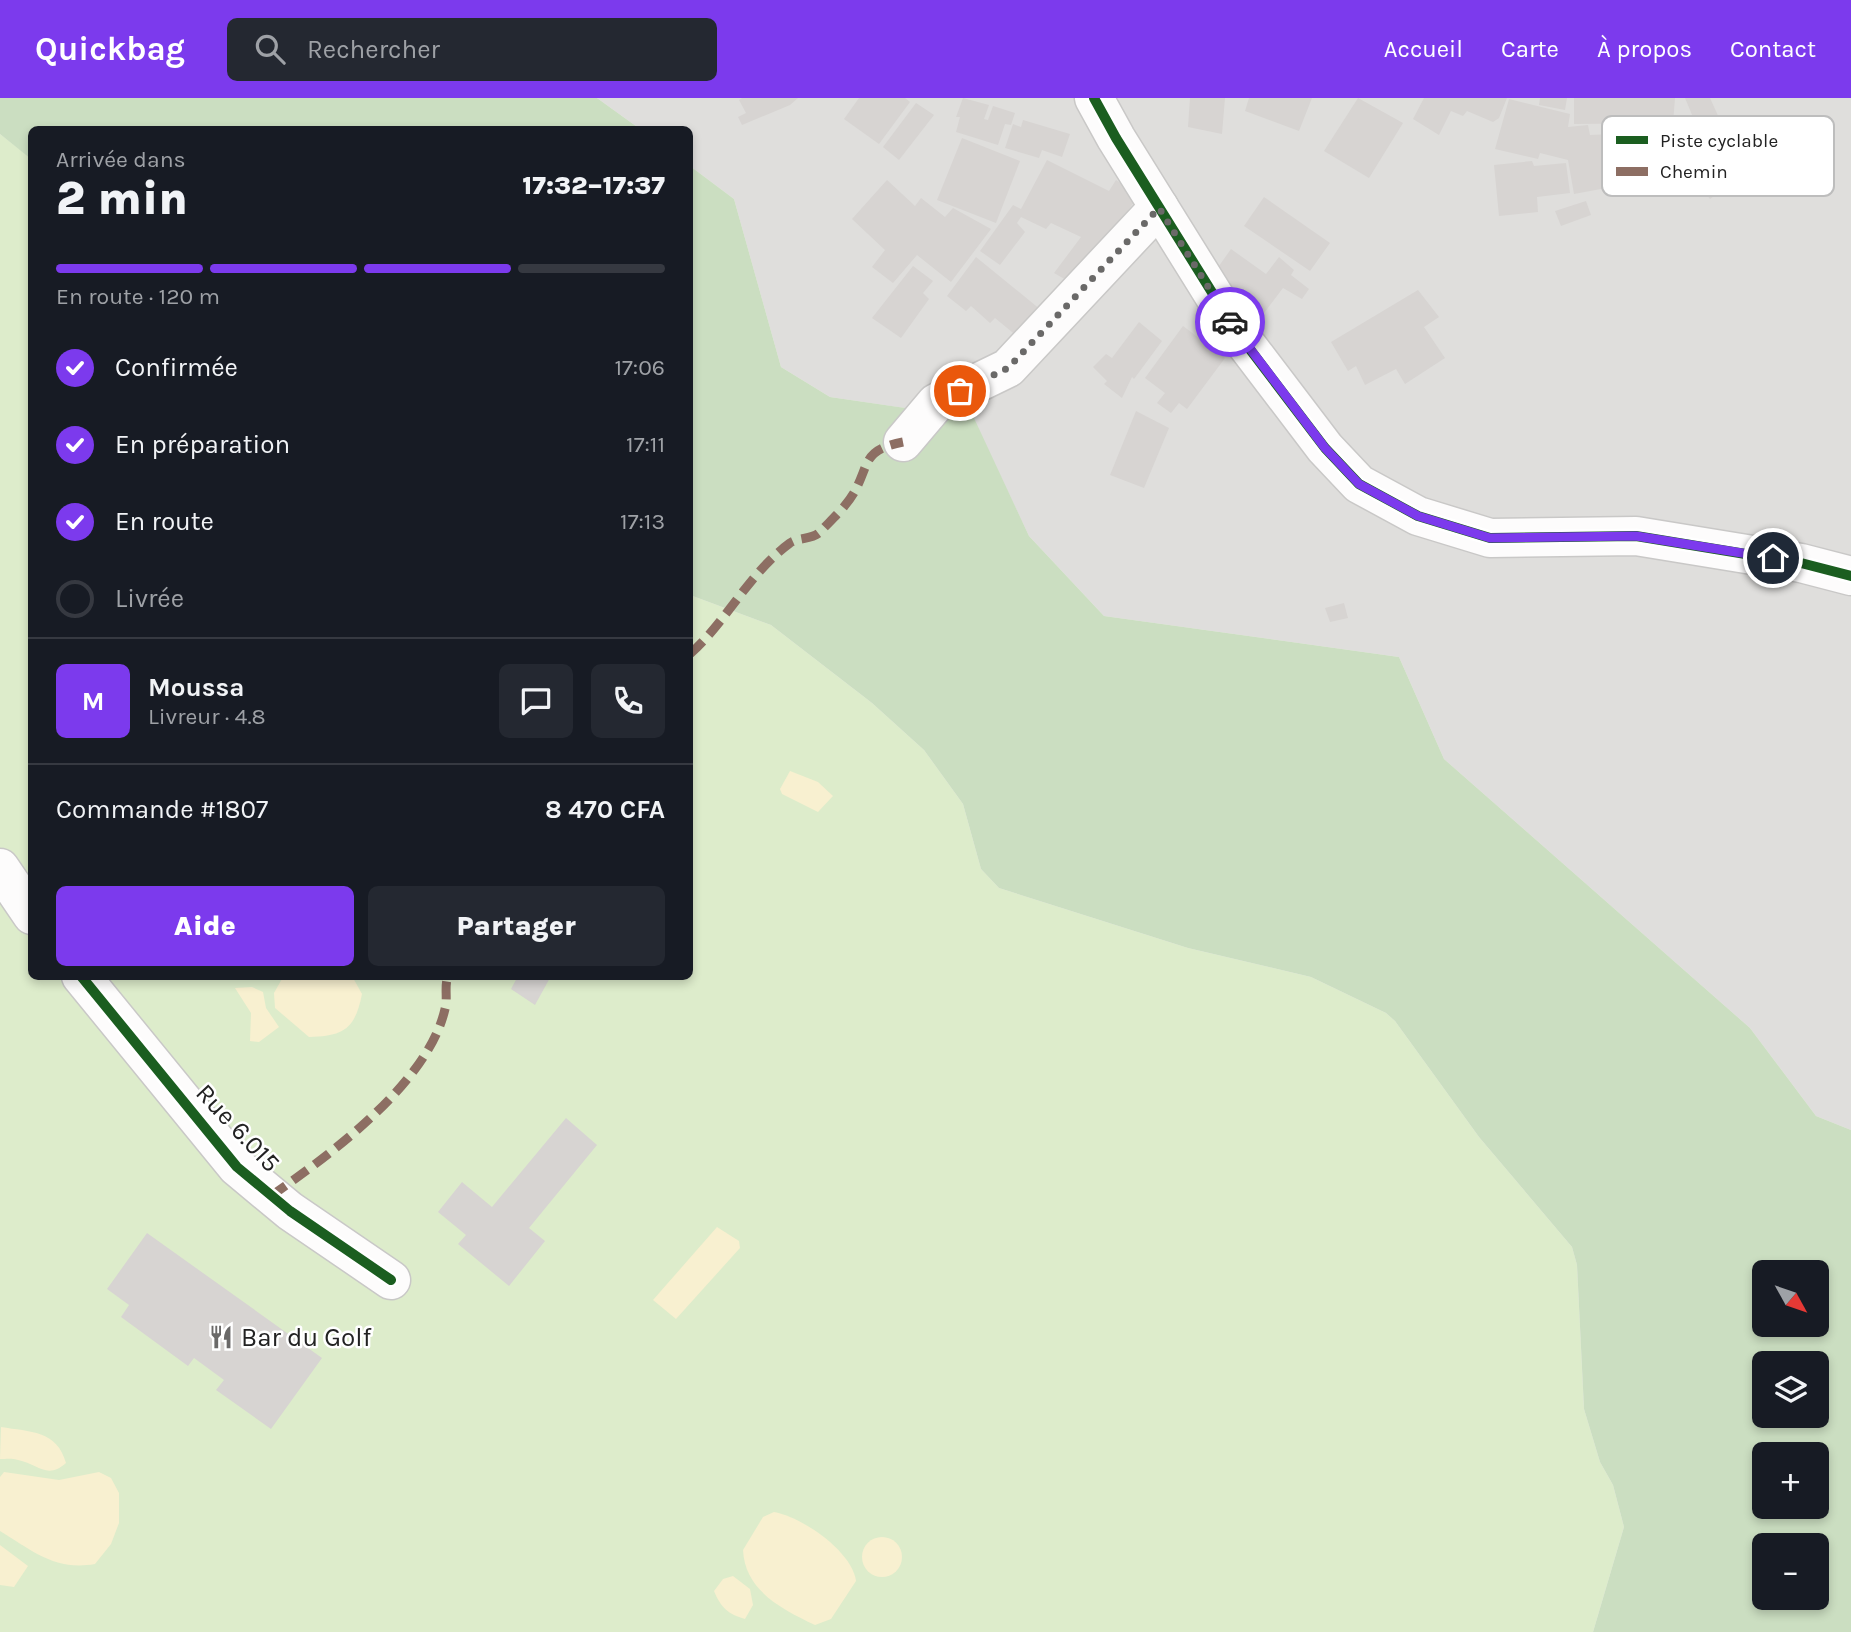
<!DOCTYPE html>
<html lang="fr">
<head>
<meta charset="utf-8">
<style>
  body { margin:0; font-family:Karla,sans-serif; background:#242831; color:#f1f3f6; height:100vh; display:flex; flex-direction:column; font-size:26px; white-space:nowrap }
  * { box-sizing:border-box; margin:0 }
  p { font-size:23px; color:#9ea1a6 }
  .icon { flex:none; width:38px; height:38px; fill:none; stroke:currentColor; stroke-width:2; stroke-linecap:round; stroke-linejoin:round }
  .map { position:relative; flex:1; overflow:hidden }
  .drawer { position:absolute; left:28px; top:28px; width:665px; height:854px; display:flex; flex-direction:column; background:#171b24; border-radius:10px; box-shadow:0 4px 10px #0003 }
  .drawer>* { flex:none }
  .needle { width:46px; rotate:130deg }
  .tools { position:absolute; left:1752px; top:1162px; display:grid; gap:14px }
  .tools a { display:grid; place-items:center; width:77px; height:77px; border-radius:10px; background:#171b24; box-shadow:0 4px 10px #0003; font-size:35px }
  .pin { position:absolute; display:grid; place-items:center; width:60px; height:60px; color:#fff; margin:-30px; border:4px solid #fff; border-radius:50%; box-shadow:0 2px 7px #0007 }
  .courier { position:absolute; display:grid; place-items:center; width:70px; height:70px; margin:-35px; border:5px solid #7c3aed; border-radius:50%; background:#fff; color:#222; box-shadow:0 2px 9px #0007 }
  .summary em { font-style:normal; font-weight:800 }
  .summary div { display:flex; flex-direction:column-reverse }
  .summary { display:flex; align-items:center; justify-content:space-between; height:119px; padding:0 28px }
  h1 { font-size:46px; font-weight:800; line-height:52px }
  .bar { display:grid; grid-template-columns:repeat(4,1fr); gap:10px 7px; align-content:center; height:84px; padding:0 28px }
  .bar i { height:9px; border-radius:5px; background:#363941 }
  .bar .on { background:#7c3aed }
  .bar p { grid-column:span 4 }
  .line { display:flex; align-items:center; gap:18px; padding:0 28px; border-top:2px solid #363941 }
  .line div { flex:1 }
  .round { display:grid; place-items:center; flex:none; width:74px; height:74px; border-radius:10px; background:#242831 }
  ol { padding:0 28px; list-style:none }
  li { display:flex; align-items:center; gap:21px; height:77px }
  li p { margin-inline-start:auto }
  li .icon { padding:7px; border-radius:50%; background:#7c3aed; color:#fff; stroke-width:4 }
  li:last-child { color:#9ea1a6 }
  li i { width:38px; height:38px; border:4px solid #363941; border-radius:50% }
  .cta { display:flex; gap:14px; margin-top:auto; padding:14px 28px }
  .cta a { flex:1; height:80px; border-radius:10px; background:#7c3aed; color:#fff; font-size:28px; font-weight:800; line-height:80px; text-align:center }
  .cta a+a { background:#242831; color:#f1f3f6 }
  header { display:flex; align-items:center; gap:42px; box-sizing:border-box; height:98px; padding:0 35px; background:#7c3aed; color:#fff }
  header strong { font-size:33px }
  nav { display:flex; gap:38px; margin-inline-start:auto; font-size:24px }
  .search { width:490px; height:63px; background:#242831; display:flex; align-items:center; gap:18px; box-sizing:border-box; padding:0 24px; border-radius:10px; color:#9ea1a6; font-size:26px }
  .map>svg:first-child { display:block }
  .residential { fill:#dfdedc }
  .grass { fill:#ddeccb }
  .forest { fill:#cbdec1; fill-rule:evenodd }
  .sand { fill:#f8f0d0 }
  .building { fill:#d7d4d2 }
  .lines { fill:none; stroke-linecap:round; stroke-linejoin:round }
  .street-casing { stroke:#c9c8c7; stroke-width:41 }
  .street { stroke:#fdfcfc; stroke-width:38 }
  .quiet { stroke:#8d6e63; stroke-width:9; stroke-dasharray:18 9; stroke-linecap:butt }
  .cycleway-casing { stroke:#fff; stroke-width:15 }
  .cycleway { stroke:#1b5e20; stroke-width:10 }
  .done { stroke:#6a6968; stroke-width:7; stroke-dasharray:0 12.6 }
  .route { stroke:#7c3aed; stroke-width:9 }
  .labels { text-anchor:middle; dominant-baseline:central; stroke-width:5; stroke-linejoin:round; paint-order:stroke }
  .street-label { font-size:26px; fill:#222; stroke:#fff }
  .poi-label { font-size:26px; fill:#222; stroke:#fff; text-anchor:start }
  .key { fill:#fff; stroke:#bdbdbd; stroke-width:2 }
  .key-label { font-size:19px; fill:#222 }
</style>
</head>
<body>
<header>
<strong>Quickbag</strong>
<div class="search"><svg class="icon" aria-label="search" viewBox="0 0 24 24"><circle cx="10" cy="10" r="6"/><path d="M15 15l6 6"/></svg>Rechercher</div>
<nav><a>Accueil</a><a>Carte</a><a>À propos</a><a>Contact</a></nav>
</header>
<div class="map">
<svg width="1851" height="1534" viewBox="0 0 1851 1534">
  <rect width="100%" height="100%" fill="#f0eeeb"/>
  <polygon class="residential" points="597,0 1851,0 1851,1032 1816,1018 1750,930 1444,661 1399,559 1104,518 1029,438 973,320 830,299 781,269 734,101 690,68 690,32 640,31"/>
  <polygon class="grass" points="0,36 32,61 32,878 690,878 690,497 771,527 872,605 924,652 963,706 981,771 999,790 1188,850 1311,879 1386,915 1395,923 1479,1039 1572,1149 1577,1167 1584,1311 1600,1364 1613,1387 1624,1429 1593,1534 0,1534"/>
  <g class="forest">
    <polygon points="0,0 597,0 640,31 32,32 31,61 0,36"/>
    <path d="M 690,68 L 734,101 L 781,269 L 830,299 L 974,320 L 1029,438 L 1104,518 L 1399,559 L 1444,661 L 1750,930 L 1816,1018 L 1851,1032 L 1851,1534 L 1593,1534 L 1624,1429 L 1613,1387 L 1600,1364 L 1584,1311 L 1577,1167 L 1572,1149 L 1479,1039 L 1395,923 L 1386,915 L 1311,879 L 1188,850 L 999,790 L 981,771 L 963,706 L 924,652 L 872,605 L 771,527 L 690,497 ZM 1764,1174 L 1816,1174 L 1816,1227 L 1764,1227 ZM 1764,1265 L 1816,1265 L 1816,1318 L 1764,1318 ZM 1764,1356 L 1816,1356 L 1816,1409 L 1764,1409 ZM 1764,1447 L 1816,1447 L 1816,1500 L 1764,1500 Z"/>
  </g>
  <g class="sand">
    <polygon points="790,673 818,684 833,698 818,714 782,696 780,691"/>
    <path d="M 352,878 L 362,896 C 355,931 344,938 309,939 L 275,910 L 274,895 L 283,879 Z"/>
    <polygon points="252,889 263,894 266,910 279,929 259,944 250,943 251,915 235,890"/>
    <polygon points="717,1129 739,1143 740,1150 676,1221 653,1202"/>
    <path d="M 1,1329 C 30,1334 57,1332 66,1365 C 47,1382 38,1366 18,1362 C 13,1360 5,1361 0,1361 Z"/>
    <path d="M 4,1374 L 59,1382 L 99,1374 L 111,1380 L 119,1395 L 119,1425 L 111,1446 L 95,1466 C 55,1473 33,1453 0,1433 L 0,1379 Z"/>
    <path d="M 774,1414 C 802,1419 852,1453 856,1483 L 831,1521 L 815,1527 C 782,1511 745,1493 743,1452 L 763,1419 Z"/>
    <circle cx="882" cy="1459" r="20"/>
    <polygon points="0,1447 28,1468 14,1489 0,1487"/>
    <path d="M 733,1478 L 750,1491 L 753,1507 L 745,1521 C 728,1516 721,1510 714,1493 L 723,1481 Z"/>
  </g>
  <g class="building">
    <polygon points="742,0 798,0 790,7 742,27 738,19 746,15 739,2"/>
    <polygon points="859,0 905,0 910,4 879,46 844,21"/>
    <polygon points="963,0 989,7 984,21 988,22 993,8 1015,15 1011,27 1005,26 998,47 956,34 960,19 956,19"/>
    <polygon points="1190,0 1225,0 1222,36 1188,29"/>
    <polygon points="1249,0 1312,0 1299,33 1245,13"/>
    <polygon points="1358,0 1403,25 1369,80 1324,53"/>
    <polygon points="1424,0 1507,0 1499,20 1493,24 1467,13 1463,18 1451,13 1439,37 1413,21"/>
    <polygon points="1540,0 1567,0 1565,12 1539,7"/>
    <polygon points="1574,0 1675,0 1673,25 1574,26"/>
    <polygon points="1685,0 1710,0 1744,75 1710,101 1696,83 1713,67"/>
    <polygon points="1509,1 1570,16 1568,29 1588,27 1590,37 1611,36 1617,88 1574,96 1568,62 1540,55 1538,61 1495,51"/>
    <polygon points="916,5 934,17 899,62 883,49"/>
    <polygon points="1023,22 1070,36 1062,59 1042,52 1039,60 1005,50 1013,26 1021,29"/>
    <polygon points="962,40 1020,63 996,125 937,102"/>
    <polygon points="1047,62 1109,93 1116,82 1139,97 1075,187 1054,175 1081,139 1051,125 1046,131 1021,119 1017,125 1025,134 1000,167 980,153 1013,107 1021,111"/>
    <polygon points="1532,63 1534,68 1566,65 1570,95 1537,99 1538,114 1499,118 1494,67"/>
    <polygon points="887,82 915,108 921,100 945,119 953,110 991,131 951,184 917,157 893,185 872,169 885,152 852,121"/>
    <polygon points="1264,99 1330,145 1310,173 1244,128"/>
    <polygon points="1586,103 1591,117 1561,128 1555,113"/>
    <polygon points="1231,151 1266,176 1279,159 1294,172 1291,177 1309,191 1302,201 1283,190 1261,219 1209,182"/>
    <polygon points="976,159 1041,212 1018,239 995,220 990,225 971,208 966,213 947,198"/>
    <polygon points="913,168 933,183 923,195 929,201 901,240 872,220"/>
    <polygon points="1418,192 1439,219 1424,229 1445,260 1405,286 1396,271 1365,287 1356,268 1348,273 1331,244"/>
    <polygon points="1139,224 1162,243 1134,281 1132,279 1122,300 1104,286 1107,283 1093,269 1106,256 1112,260"/>
    <polygon points="1183,228 1225,260 1187,311 1179,305 1171,315 1157,305 1165,295 1145,280"/>
    <polygon points="1136,313 1169,330 1144,390 1110,377"/>
    <polygon points="1344,505 1348,520 1330,524 1325,510"/>
    <polygon points="518,878 551,878 535,907 511,891"/>
    <polygon points="566,1020 597,1047 529,1130 545,1143 509,1188 458,1146 466,1137 438,1114 462,1084 492,1109"/>
    <polygon points="147,1135 322,1260 271,1331 216,1292 224,1282 194,1260 188,1268 121,1219 129,1207 107,1191"/>
  </g>
  <g class="lines">
    <g class="street-casing">
      <g id="street">
        <polyline points="1094,0 1116,40 1236,233 1325,350 1359,386 1418,418 1490,440 1636,438 1801,465 1851,478"/>
        <polyline points="903,344 936,305 1008,270 1159,109"/>
        <polyline points="0,770 32,817"/>
        <polyline points="81,878 237,1069 290,1113 391,1182"/>
      </g>
    </g>
    <use href="#street" class="street"/>
    <g class="quiet">
      <path d="M 690,556 C 727,523 749,475 790,445 C 799,439 812,442 820,434 C 831,422 847,408 855,393 C 870,364 863,352 903,344"/>
      <path d="M 271,1098 C 331,1056 428,985 445,911 C 448,900 444,889 448,878"/>
    </g>
    <g class="cycleway-casing">
      <g id="cycleway">
        <polyline points="1094,0 1116,40 1236,233 1325,350 1359,386 1418,418 1490,440 1636,438 1801,465 1851,478"/>
        <polyline points="81,878 237,1069 290,1113 391,1182"/>
      </g>
    </g>
    <use href="#cycleway" class="cycleway"/>
  </g>
  <g class="lines">
    <polyline class="done" points="960,293 1008,270 1159,110 1230,224"/>
    <polyline class="route" points="1230,224 1325,350 1359,386 1418,418 1490,440 1636,438 1773,460"/>
  </g>
  <defs>
    <g id="restaurant-bare" transform="scale(1.89)"><path d="M-5-6h1v4h1v-4h1v4h1v-4h1v5L-1.5 .5V6h-2V.5L-5-1ZM5-6V6H3V1.5H1.5Q1.5-4 5-6Z" fill="#6a6968" stroke="#fff" stroke-width="2.5" paint-order="stroke"/></g>
  </defs>
  <g fill-rule="evenodd">
    <use href="#restaurant-bare" x="221" y="1239"/>
  </g>
  <g class="labels">
    <g class="street-label">
      <text transform="translate(238 1030) rotate(47)">Rue 6.015</text>
    </g>
    <g class="poi-label">
      <text x="241" y="1239">Bar du Golf</text>
    </g>
  </g>
  <rect x="1602" y="18" width="232" height="80" rx="10" class="key"/>
  <rect x="1616" y="38" width="32" height="8" fill="#1b5e20"/>
  <rect x="1616" y="69" width="32" height="9" fill="#8d6e63"/>
  <g class="key-label">
    <text x="1660" y="49">Piste cyclable</text>
    <text x="1660" y="80">Chemin</text>
  </g>
</svg>
<div class="tools">
<a><svg class="needle" viewBox="-14 -14 28 28"><path d="M0-13l5 13h-10z" fill="#e53935"/><path d="M0 13l5-13h-10z" fill="#9ea1a6"/></svg></a>
<a><svg class="icon" aria-label="layers" viewBox="0 0 24 24"><path d="M12 4l9 5-9 5-9-5zM3 14l9 5 9-5"/></svg></a>
<a>+</a>
<a>−</a>
</div>
<div class="pin" style="left:960px;top:293px;background:#ea580c"><svg class="icon" aria-label="bag" viewBox="0 0 24 24"><path d="M5 8h14l-1 12H6zM9 8a3 3 0 0 1 6 0"/></svg></div>
<div class="pin" style="left:1773px;top:460px;background:#1f2937"><svg class="icon" aria-label="home" viewBox="0 0 24 24"><path d="M3 11l9-7 9 7M6 9v11h12V9"/></svg></div>
<div class="courier" style="left:1230px;top:224px"><svg class="icon" aria-label="car" viewBox="0 0 24 24"><path d="M5 17H2v-5l4-1 3-4h7l3 4 3 1v5h-3M9 17h6M6 11h13"/><circle cx="7" cy="17" r="2"/><circle cx="17" cy="17" r="2"/></svg></div>
<section class="drawer">
<div class="summary"><div><h1>2 min</h1><p>Arrivée dans</p></div><em>17:32–17:37</em></div>
<div class="bar"><i class="on"></i><i class="on"></i><i class="on"></i><i></i><p>En route · 120 m</p></div>
<ol>
<li><svg class="icon" aria-label="check" viewBox="0 0 24 24"><path d="M5 12l5 5 9-10"/></svg>Confirmée<p>17:06</p></li>
<li><svg class="icon" aria-label="check" viewBox="0 0 24 24"><path d="M5 12l5 5 9-10"/></svg>En préparation<p>17:11</p></li>
<li><svg class="icon" aria-label="check" viewBox="0 0 24 24"><path d="M5 12l5 5 9-10"/></svg>En route<p>17:13</p></li>
<li><i></i>Livrée</li>
</ol>
<div class="line" style="height:126px"><b class="round" style="background:#7c3aed;color:#fff">M</b><div><b>Moussa</b><p>Livreur · 4.8</p></div><a class="round"><svg class="icon" aria-label="chat" viewBox="0 0 24 24"><path d="M4 5h16v11H9l-5 4z"/></svg></a><a class="round"><svg class="icon" aria-label="phone" viewBox="0 0 24 24"><path d="M5 4h4l2 5-3 2q2 4 5 5l2-3 5 2v4C11 20 4 13 5 4z"/></svg></a></div>
<div class="line" style="height:91px"><div>Commande #1807</div><b>8 470 CFA</b></div>
<div class="cta"><a>Aide</a><a>Partager</a></div>
</section>
</div>
</body>
</html>
